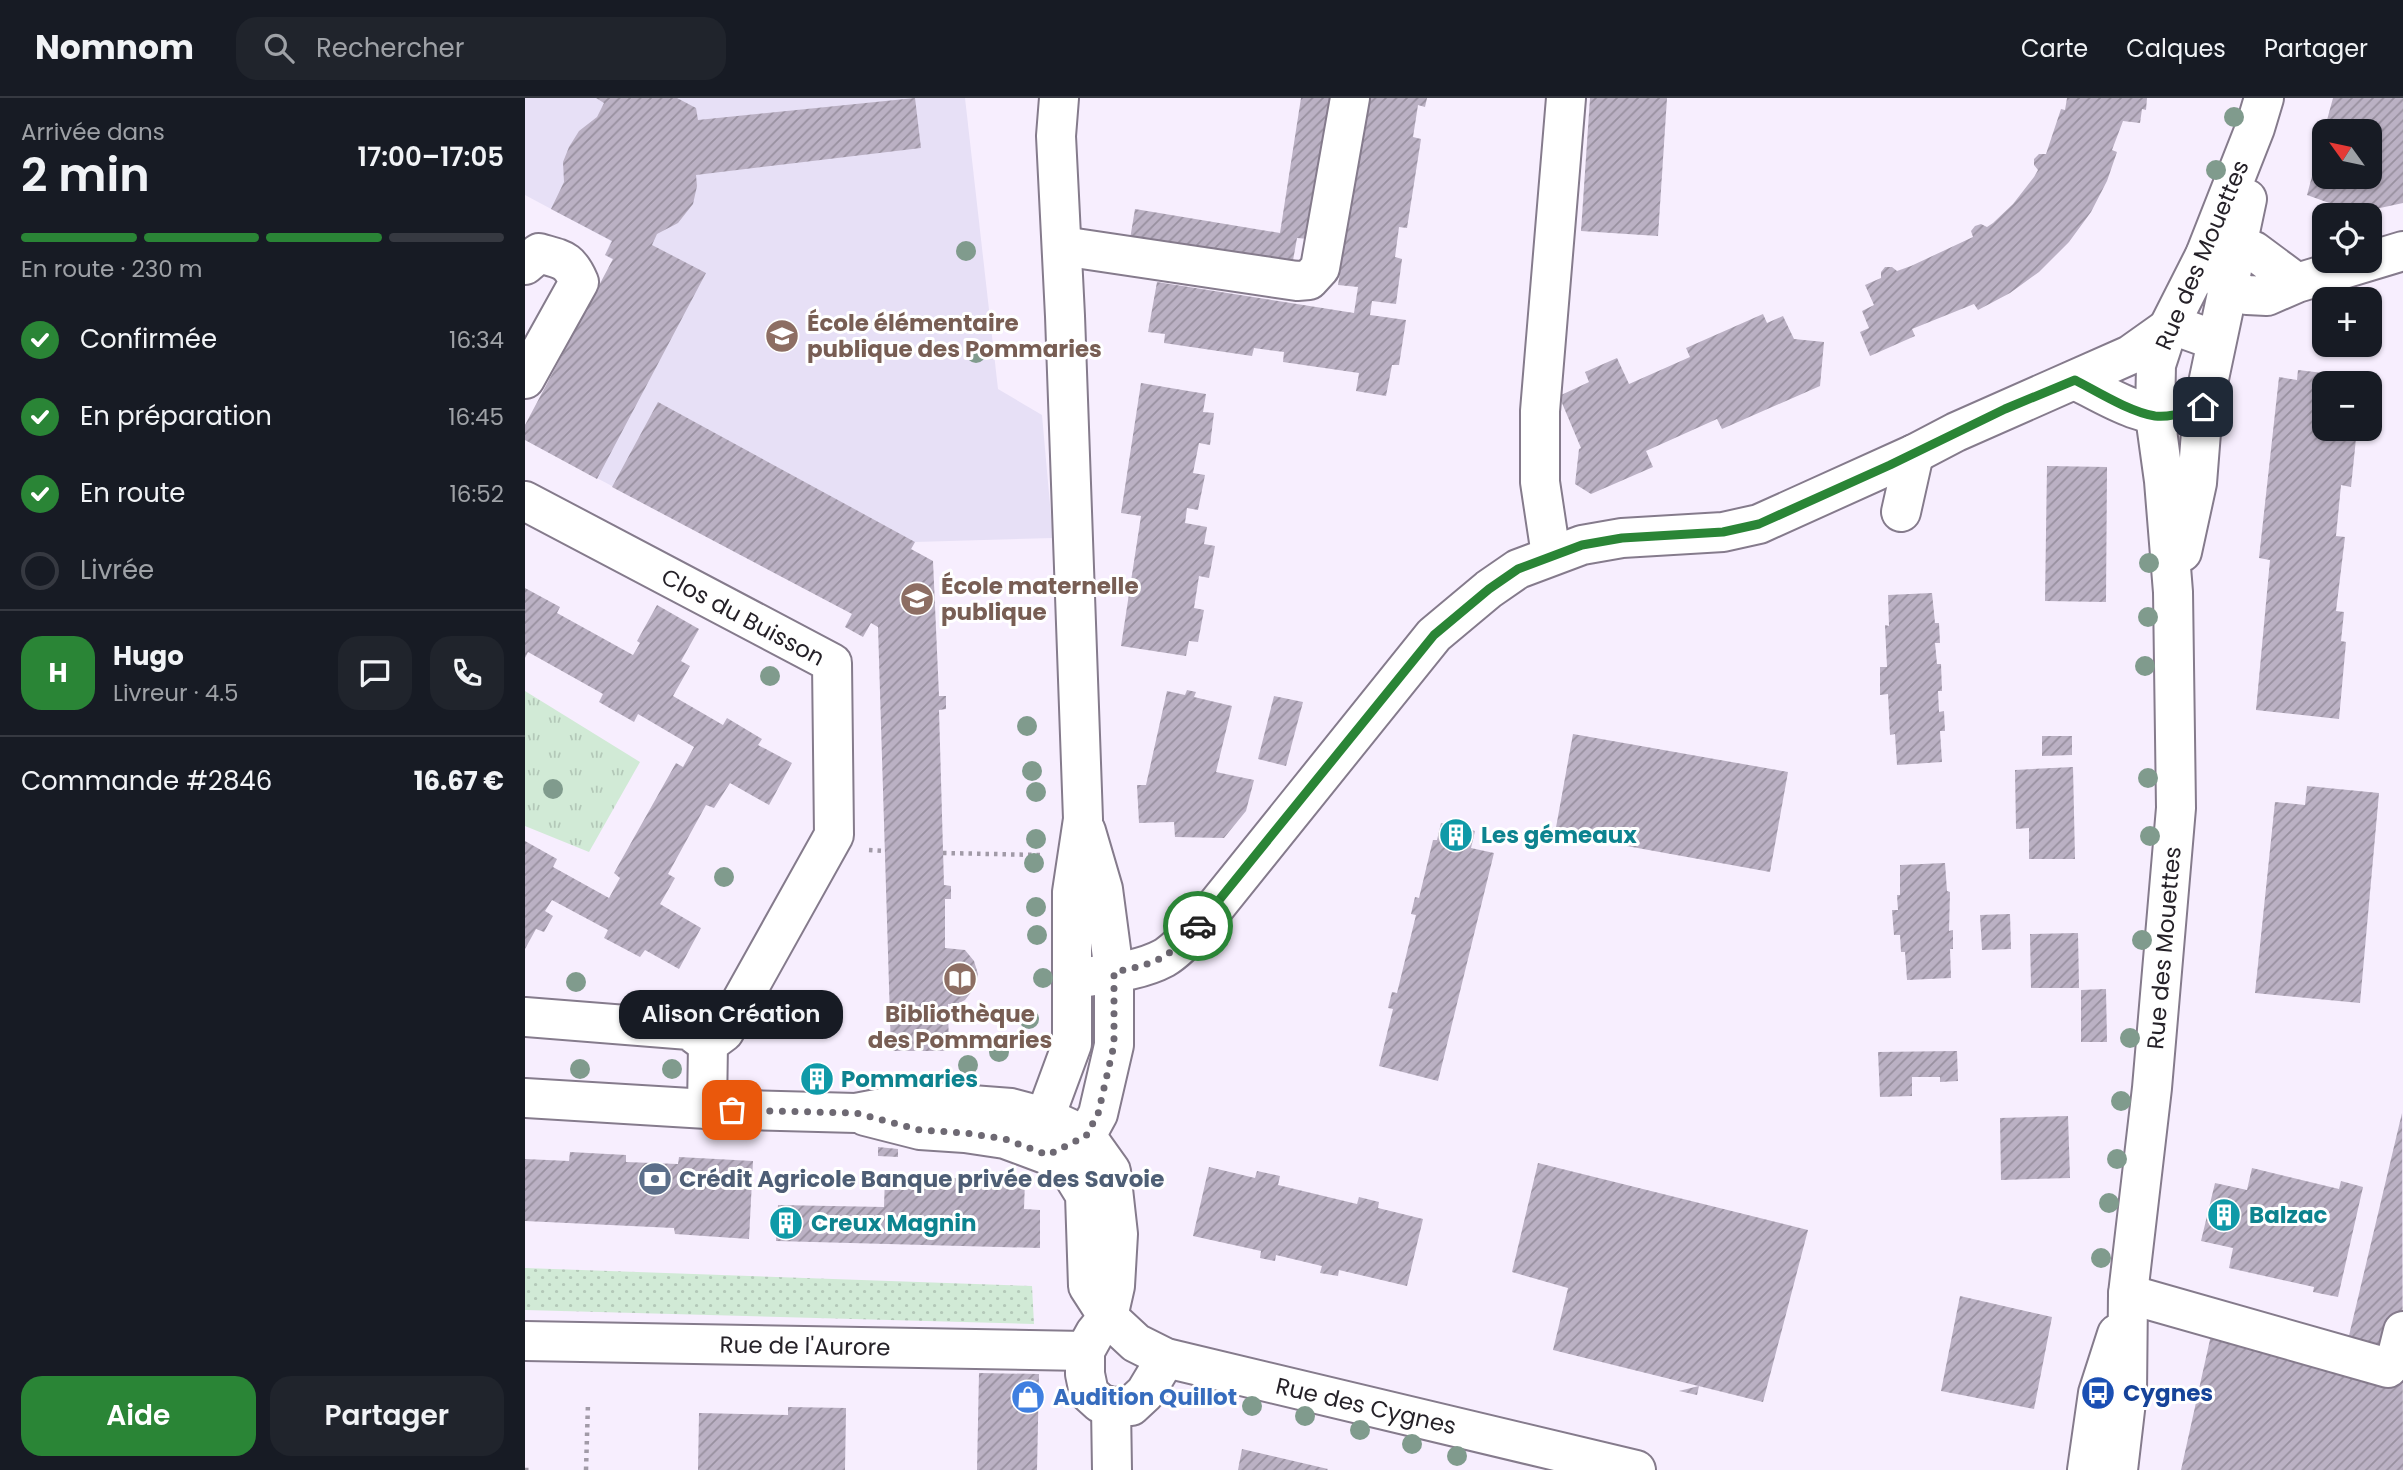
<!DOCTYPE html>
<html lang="fr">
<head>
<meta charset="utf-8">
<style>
  body { margin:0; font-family:Poppins,sans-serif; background:#20242c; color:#f1f3f6; height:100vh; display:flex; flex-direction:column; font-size:26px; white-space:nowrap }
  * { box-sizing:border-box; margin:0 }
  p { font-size:23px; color:#9ea1a6 }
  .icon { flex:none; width:38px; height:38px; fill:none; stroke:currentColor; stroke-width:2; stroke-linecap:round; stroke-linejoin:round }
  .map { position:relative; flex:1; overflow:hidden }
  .sheet { display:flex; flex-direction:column; background:#171b24; width:525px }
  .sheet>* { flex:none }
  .needle { width:46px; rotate:303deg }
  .buttons { position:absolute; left:1787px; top:21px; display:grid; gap:14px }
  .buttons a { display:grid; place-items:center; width:70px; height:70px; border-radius:14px; background:#171b24; box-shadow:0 2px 5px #0004; font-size:35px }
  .pin { position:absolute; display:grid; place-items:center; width:60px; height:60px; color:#fff; margin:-30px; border-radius:14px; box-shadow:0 4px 10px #0006 }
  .courier { position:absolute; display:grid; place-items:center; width:70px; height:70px; margin:-35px; border:5px solid #2a8536; border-radius:50%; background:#fff; color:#222; box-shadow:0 2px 9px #0007 }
  .bubble { position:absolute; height:49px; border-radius:21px; background:#171b24; box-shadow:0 2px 5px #0004; font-size:23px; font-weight:600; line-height:49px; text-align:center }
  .headline em { font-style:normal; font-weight:600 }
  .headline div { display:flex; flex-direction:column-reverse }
  .headline { display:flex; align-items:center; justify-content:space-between; height:119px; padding:0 21px }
  h1 { font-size:46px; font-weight:600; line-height:52px }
  .bar { display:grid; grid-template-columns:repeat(4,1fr); gap:10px 7px; align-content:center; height:84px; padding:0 21px }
  .bar i { height:9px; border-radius:5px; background:#363941 }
  .bar .current { background:#2a8536 }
  .bar p { grid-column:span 4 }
  .line { display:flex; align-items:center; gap:18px; padding:0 21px; border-top:2px solid #363941 }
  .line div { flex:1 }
  .round { display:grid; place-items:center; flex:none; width:74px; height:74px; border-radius:21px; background:#20242c }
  ol { padding:0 21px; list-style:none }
  li { display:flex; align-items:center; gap:21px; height:77px }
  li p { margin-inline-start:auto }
  li .icon { padding:7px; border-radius:50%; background:#2a8536; color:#fff; stroke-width:4 }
  li:last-child { color:#9ea1a6 }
  li i { width:38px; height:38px; border:4px solid #363941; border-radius:50% }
  .button { display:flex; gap:14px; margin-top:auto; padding:14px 21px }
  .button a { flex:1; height:80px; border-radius:21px; background:#2a8536; color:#fff; font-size:28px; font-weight:600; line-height:80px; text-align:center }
  .button a+a { background:#20242c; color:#f1f3f6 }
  header { display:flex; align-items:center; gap:42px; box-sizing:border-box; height:98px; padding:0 35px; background:#171b24; border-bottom:2px solid #363941 }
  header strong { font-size:33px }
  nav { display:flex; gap:38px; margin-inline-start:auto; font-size:24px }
  .search { width:490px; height:63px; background:#20242c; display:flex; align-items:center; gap:18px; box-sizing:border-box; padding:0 24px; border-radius:21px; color:#9ea1a6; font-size:26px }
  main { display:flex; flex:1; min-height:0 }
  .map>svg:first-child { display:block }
  .education { fill:#e7e0f6 }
  .grass { fill:url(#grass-tufts) }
  .park { fill:url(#park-dots) }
  .building { fill:url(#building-hatch) }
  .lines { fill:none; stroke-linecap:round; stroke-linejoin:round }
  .minor-casing { stroke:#857b8c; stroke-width:42 }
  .path { stroke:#a19aa7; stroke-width:4.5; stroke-dasharray:3.5 5; stroke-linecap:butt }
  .minor { stroke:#fff; stroke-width:38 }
  .tree { fill:#809b8d }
  .done { stroke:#6e6973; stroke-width:7; stroke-dasharray:0 12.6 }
  .route { stroke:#2a8536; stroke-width:9 }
  .labels { text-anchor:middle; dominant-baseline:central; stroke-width:6; stroke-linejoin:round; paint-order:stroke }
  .street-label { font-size:23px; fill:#252128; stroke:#fff }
  .education-label { font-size:23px; font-weight:bold; fill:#785e54; stroke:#fff; text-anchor:start }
  .culture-label { font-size:23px; font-weight:bold; fill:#0d838f; stroke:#fff; text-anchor:start }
  .service-label { font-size:23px; font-weight:bold; fill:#4e5e75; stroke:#fff; text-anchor:start }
  .transit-label { font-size:23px; font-weight:bold; fill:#164399; stroke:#fff; text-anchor:start }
  .shop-label { font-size:23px; font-weight:bold; fill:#366cbe; stroke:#fff; text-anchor:start }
</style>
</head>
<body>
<header>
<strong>Nomnom</strong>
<div class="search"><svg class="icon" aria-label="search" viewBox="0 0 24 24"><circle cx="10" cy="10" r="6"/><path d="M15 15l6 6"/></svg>Rechercher</div>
<nav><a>Carte</a><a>Calques</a><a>Partager</a></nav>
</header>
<main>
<section class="sheet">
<div class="headline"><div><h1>2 min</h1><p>Arrivée dans</p></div><em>17:00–17:05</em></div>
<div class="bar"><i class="current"></i><i class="current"></i><i class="current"></i><i></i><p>En route · 230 m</p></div>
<ol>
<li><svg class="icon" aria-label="check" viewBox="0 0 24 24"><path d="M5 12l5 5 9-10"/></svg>Confirmée<p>16:34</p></li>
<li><svg class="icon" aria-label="check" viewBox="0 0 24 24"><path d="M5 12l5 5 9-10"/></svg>En préparation<p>16:45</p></li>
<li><svg class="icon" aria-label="check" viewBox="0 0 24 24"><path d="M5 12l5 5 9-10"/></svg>En route<p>16:52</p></li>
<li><i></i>Livrée</li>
</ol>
<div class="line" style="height:126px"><b class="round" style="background:#2a8536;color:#fff">H</b><div><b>Hugo</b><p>Livreur · 4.5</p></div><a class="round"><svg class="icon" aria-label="chat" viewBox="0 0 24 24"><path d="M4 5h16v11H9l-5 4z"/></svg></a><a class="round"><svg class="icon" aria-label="phone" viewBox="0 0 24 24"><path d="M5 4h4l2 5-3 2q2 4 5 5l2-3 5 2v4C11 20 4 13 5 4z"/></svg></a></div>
<div class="line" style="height:91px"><div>Commande #2846</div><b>16.67 €</b></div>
<div class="button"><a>Aide</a><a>Partager</a></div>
</section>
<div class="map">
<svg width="1878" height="1372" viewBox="0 0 1878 1372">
  <defs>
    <pattern id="grass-tufts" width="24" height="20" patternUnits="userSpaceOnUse" patternTransform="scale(1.75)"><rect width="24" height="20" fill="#d1ead6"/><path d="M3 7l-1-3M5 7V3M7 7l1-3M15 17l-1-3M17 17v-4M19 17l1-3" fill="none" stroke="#b3c8b8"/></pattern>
    <pattern id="park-dots" width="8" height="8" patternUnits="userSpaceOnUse" patternTransform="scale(1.75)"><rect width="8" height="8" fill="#d1ead6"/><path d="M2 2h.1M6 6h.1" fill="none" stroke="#b3c8b8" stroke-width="1.8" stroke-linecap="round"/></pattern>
    <pattern id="building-hatch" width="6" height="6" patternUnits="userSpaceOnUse" patternTransform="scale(1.75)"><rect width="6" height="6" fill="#bbb1c4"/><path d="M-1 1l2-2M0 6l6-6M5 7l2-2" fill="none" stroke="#98909f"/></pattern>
  </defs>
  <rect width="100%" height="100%" fill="#f7eefe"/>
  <polygon class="education" points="0,0 440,0 473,291 517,317 528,440 390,444 355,509 329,533 320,529 327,515 0,342 88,162 80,157 86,143 0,97"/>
  <polygon class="grass" points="0,593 115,664 64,754 0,728"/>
  <polygon class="park" points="0,1170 507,1188 509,1226 0,1212"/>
  <g class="building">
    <polygon points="71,0 152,0 171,10 173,22 390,0 396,50 171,77 172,88 168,106 153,125 132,136 127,147 181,175 72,381 0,342 0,327 88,161 80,157 87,143 26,111 39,84 38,64 44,49 54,33 72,19 79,5"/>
    <polygon points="776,0 806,0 784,141 772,140 767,168 605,141 610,111 755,135"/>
    <polygon points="843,0 902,0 900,9 893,7 888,39 896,41 882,130 874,129 870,159 877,161 871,206 847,203 845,217 881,222 874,267 867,267 861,298 831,293 834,275 758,264 759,254 729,250 727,258 639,245 640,236 623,234 632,184 829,215 833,189 813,187"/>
    <polygon points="1065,0 1142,0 1133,138 1056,133"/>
    <polygon points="1542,0 1622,0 1621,12 1617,11 1615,25 1598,23 1587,52 1592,54 1582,83 1566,114 1544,144 1514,174 1485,195 1453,212 1449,206 1387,231 1390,238 1345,258 1335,234 1344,230 1337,213 1349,207 1340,187 1356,180 1356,174 1360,169 1367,169 1372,173 1386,168 1448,139 1446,133 1450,128 1456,126 1462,129 1468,125 1488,106 1509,79 1513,72 1509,67 1509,61 1514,56 1521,56 1536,11 1540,12"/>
    <polygon points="1808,0 1878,0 1878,105 1832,115 1782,97 1798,37 1799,79 1844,79 1844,33 1799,33"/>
    <polygon points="1238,216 1242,225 1258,218 1269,241 1299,244 1295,288 1197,331 1192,321 1121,353 1128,369 1066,396 1050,386 1054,351 1056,350 1034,298 1064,284 1060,274 1092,260 1104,286 1165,259 1161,250"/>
    <polygon points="1773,272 1832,279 1831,285 1799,285 1799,331 1832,331 1826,389 1816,387 1811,438 1820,439 1811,513 1819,514 1816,543 1821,544 1814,621 1731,612 1745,462 1734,460 1754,279 1772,282"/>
    <polygon points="616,285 681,296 678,314 689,315 685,347 674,345 668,375 680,377 673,412 662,410 660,425 682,429 679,446 690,448 684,480 674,478 669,510 679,512 673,544 664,543 661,558 596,548 616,418 596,415"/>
    <polygon points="133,304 390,444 386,451 408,463 414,598 421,598 421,611 414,612 419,787 426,788 426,801 420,801 420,850 440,852 449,863 453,876 450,889 440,902 432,906 423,906 424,953 366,953 353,529 346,525 338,539 320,529 327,516 87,389"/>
    <polygon points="1522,368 1582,369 1581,504 1520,503"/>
    <polygon points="492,487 503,488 503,498 492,498"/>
    <polygon points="0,490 35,509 32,515 108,557 115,545 112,543 132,507 174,531 156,563 165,568 148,598 198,627 202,620 237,641 233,647 267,665 244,707 205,685 189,710 181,707 143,776 150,780 135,806 176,830 154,871 120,852 115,859 79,840 83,832 27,802 20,813 28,818 19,834 11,831 0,851 0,743 32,761 28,769 84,800 95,780 89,775 151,665 158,669 169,649 113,616 109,624 74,604 78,596 3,554 0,560"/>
    <polygon points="1407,495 1410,525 1414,525 1415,545 1410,545 1412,566 1416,566 1417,593 1413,593 1414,614 1419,613 1420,633 1415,633 1417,664 1372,667 1370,636 1365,637 1363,596 1355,597 1355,569 1362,569 1360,527 1364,528 1363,497"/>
    <polygon points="662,592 671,594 669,599 707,608 691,674 729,682 721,713 699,740 650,739 649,724 614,725 612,687 621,687 642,593 660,597"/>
    <polygon points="749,598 778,604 761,668 733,661"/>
    <polygon points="1048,636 1263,674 1245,774 1030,735"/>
    <polygon points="1517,638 1547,638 1547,657 1517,658"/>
    <polygon points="1548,669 1550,761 1504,761 1504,730 1491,731 1490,672"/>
    <polygon points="1782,688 1854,695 1835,905 1730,895 1750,704 1780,707"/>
    <polygon points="916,725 950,733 946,750 969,755 913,983 854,968 868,911 863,910 867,894 872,895 891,817 886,816 890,799 894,800 908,742 912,742"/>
    <polygon points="1420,765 1422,793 1425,794 1424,833 1428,832 1428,851 1425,851 1426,880 1382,882 1380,854 1376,854 1375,837 1369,837 1367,812 1373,812 1372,797 1375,797 1375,767"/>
    <polygon points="1485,816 1486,851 1457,852 1455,817"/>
    <polygon points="1553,835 1554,890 1506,890 1505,836"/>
    <polygon points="1581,891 1582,944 1556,944 1556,892"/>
    <polygon points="1432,953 1433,983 1415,984 1415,979 1387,979 1387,998 1355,999 1353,954"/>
    <polygon points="281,976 302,977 302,986 281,986"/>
    <polygon points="1877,1015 1878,1372 1656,1372 1686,1237 1817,1267"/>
    <polygon points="1543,1018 1545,1080 1476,1082 1475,1020"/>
    <polygon points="353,1049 373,1051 373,1059 353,1058"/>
    <polygon points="45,1054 101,1057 101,1064 153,1066 154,1059 228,1063 224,1141 150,1136 149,1130 0,1123 0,1061 44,1063"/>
    <polygon points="1013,1065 1283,1132 1238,1304 1028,1252 1043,1190 987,1174"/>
    <polygon points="684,1069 730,1080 732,1073 755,1078 753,1087 832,1106 834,1099 854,1104 853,1110 898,1121 882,1188 814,1172 813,1178 795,1175 797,1168 751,1157 750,1163 735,1160 736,1153 668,1138"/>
    <polygon points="1727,1070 1814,1091 1816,1083 1838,1089 1813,1199 1788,1194 1789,1189 1704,1170 1708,1150 1676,1143 1690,1085 1722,1092"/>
    <polygon points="360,1078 500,1082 499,1111 515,1112 515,1150 251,1143 253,1107 359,1109"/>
    <polygon points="1435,1198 1527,1219 1509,1311 1416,1293"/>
    <polygon points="454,1275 514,1276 512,1372 452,1372"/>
    <polygon points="1174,1288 1172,1297 1154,1293"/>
    <polygon points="263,1309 321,1310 320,1372 173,1372 174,1315 263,1317"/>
    <polygon points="717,1351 803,1371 802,1372 713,1372"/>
  </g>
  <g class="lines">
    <g class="minor-casing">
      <g id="minor">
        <polyline points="537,148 772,183 784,182 795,170 825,0"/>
        <path d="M 0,167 L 14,155 C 38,162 44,161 54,184 L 0,281"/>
        <polyline points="1772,185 1729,153 1711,147 1680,157 1702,190 1722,197 1742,198 1772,185 1878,153"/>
        <path d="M 1550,282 C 1582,298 1616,321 1652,316"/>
        <polyline points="0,403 307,565 309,737 199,934 183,946 182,1011"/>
        <polyline points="1376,414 1389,356"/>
        <polyline points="1657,454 1672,385 1678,309 1722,101"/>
        <polyline points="1026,457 1015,384 1015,313 1041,0"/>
        <path d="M 549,881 C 578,876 613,874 639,860 C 654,851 666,836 679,823 L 909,537 L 964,491 L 993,471 L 1057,447 L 1097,440 L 1198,434 L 1234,426 L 1389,356 L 1431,334 L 1605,257 L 1643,230 L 1656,230 L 1681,239 L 1690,245"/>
        <polyline points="0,919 164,932 183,946"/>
        <polyline points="0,1000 182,1011 331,1015 394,1003 486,1010 520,1019 561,1038 586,1073 593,1136 590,1188 583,1219 570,1235 560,1253 560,1276 564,1295 575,1305 586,1309 606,1308 620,1295 641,1260"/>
        <polyline points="340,1018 395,1032 440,1035 480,1041 523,1057 544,1071 560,1097 563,1188 583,1219 611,1245 641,1260 1111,1372"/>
        <polyline points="538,1049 561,1038 573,1016 589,947 589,874 578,791 561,733"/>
        <polyline points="523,1057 520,1019 547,946 547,794 558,721 540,218 531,38 534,0"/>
        <polyline points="1603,1196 1863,1270 1872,1257 1878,1233"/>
        <polyline points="0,1243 560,1253"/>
        <polyline points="586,1309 587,1372"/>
        <polyline points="1562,1372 1573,1295 1592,1236"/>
        <polyline points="1593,1372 1602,1295 1603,1196 1627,990 1651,710 1648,494 1639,383 1630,318 1631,267 1643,230 1680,157 1730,30 1739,0"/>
      </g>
    </g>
    <g class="path">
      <polyline points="344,752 360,753"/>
      <polyline points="418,755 515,757"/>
      <polyline points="0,1372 8,1372"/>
      <polyline points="61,1372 63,1305"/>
    </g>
    <use href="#minor" class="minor"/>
  </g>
  <g class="tree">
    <circle cx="1709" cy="19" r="10"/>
    <circle cx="1691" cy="72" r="10"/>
    <circle cx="441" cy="153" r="10"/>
    <circle cx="451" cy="255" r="10"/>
    <circle cx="1624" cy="465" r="10"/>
    <circle cx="1623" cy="519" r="10"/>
    <circle cx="1620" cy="568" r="10"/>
    <circle cx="245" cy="578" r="10"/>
    <circle cx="502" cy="628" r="10"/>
    <circle cx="507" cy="673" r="10"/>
    <circle cx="1623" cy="680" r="10"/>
    <circle cx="28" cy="691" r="10"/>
    <circle cx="511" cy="694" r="10"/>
    <circle cx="1625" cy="738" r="10"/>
    <circle cx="511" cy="741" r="10"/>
    <circle cx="509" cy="765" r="10"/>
    <circle cx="199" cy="779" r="10"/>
    <circle cx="511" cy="809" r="10"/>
    <circle cx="512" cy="837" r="10"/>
    <circle cx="1617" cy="842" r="10"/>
    <circle cx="518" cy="880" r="10"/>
    <circle cx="51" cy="884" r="10"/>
    <circle cx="504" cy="921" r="10"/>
    <circle cx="1605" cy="940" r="10"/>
    <circle cx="474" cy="954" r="10"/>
    <circle cx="443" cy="967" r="10"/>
    <circle cx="55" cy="971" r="10"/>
    <circle cx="147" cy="971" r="10"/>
    <circle cx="1596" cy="1003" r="10"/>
    <circle cx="1592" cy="1061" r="10"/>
    <circle cx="1584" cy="1105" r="10"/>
    <circle cx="1576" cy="1160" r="10"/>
    <circle cx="727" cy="1308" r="10"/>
    <circle cx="780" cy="1318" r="10"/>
    <circle cx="835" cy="1332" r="10"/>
    <circle cx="887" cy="1346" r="10"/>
    <circle cx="932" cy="1358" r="10"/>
  </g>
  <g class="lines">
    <path class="done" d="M 207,1012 L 331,1015 L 395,1032 L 440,1035 L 480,1041 L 523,1057 L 561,1038 L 573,1016 L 589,947 L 589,874 C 631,866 644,860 673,828"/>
    <path class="route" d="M 673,828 L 909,537 L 964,491 L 993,471 L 1057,447 L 1097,440 L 1198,434 L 1234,426 L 1365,367 L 1480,311 L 1550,282 C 1573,294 1605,314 1630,318 C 1646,320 1663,313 1678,309"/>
  </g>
  <defs>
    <g id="school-disc" transform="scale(1.75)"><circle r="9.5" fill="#8d6e63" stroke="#fff"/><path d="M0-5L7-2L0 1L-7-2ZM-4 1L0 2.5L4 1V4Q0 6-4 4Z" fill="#fff"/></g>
    <g id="building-disc" transform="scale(1.75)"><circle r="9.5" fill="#0f9aa8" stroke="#fff"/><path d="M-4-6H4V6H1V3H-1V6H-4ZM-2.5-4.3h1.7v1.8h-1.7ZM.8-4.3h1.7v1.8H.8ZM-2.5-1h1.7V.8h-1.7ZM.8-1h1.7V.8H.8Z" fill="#fff"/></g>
    <g id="library-disc" transform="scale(1.75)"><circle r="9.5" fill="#8d6e63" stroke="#fff"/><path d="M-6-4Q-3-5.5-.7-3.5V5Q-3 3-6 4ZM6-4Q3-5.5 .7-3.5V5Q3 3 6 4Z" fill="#fff"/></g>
    <g id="bank-disc" transform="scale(1.75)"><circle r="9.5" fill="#5c6f8a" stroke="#fff"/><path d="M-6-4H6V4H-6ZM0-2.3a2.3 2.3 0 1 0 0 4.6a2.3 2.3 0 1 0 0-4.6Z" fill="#fff"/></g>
    <g id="bus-disc" transform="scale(1.75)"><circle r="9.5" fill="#1a4fb4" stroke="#fff"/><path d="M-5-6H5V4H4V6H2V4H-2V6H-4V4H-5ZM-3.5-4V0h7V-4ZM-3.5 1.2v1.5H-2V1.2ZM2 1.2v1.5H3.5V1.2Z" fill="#fff"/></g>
    <g id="shop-disc" transform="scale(1.75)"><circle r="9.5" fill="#3f7fe0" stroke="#fff"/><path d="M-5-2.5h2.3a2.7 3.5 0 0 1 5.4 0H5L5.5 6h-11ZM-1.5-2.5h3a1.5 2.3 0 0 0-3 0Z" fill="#fff"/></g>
  </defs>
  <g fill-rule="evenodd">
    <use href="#school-disc" x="257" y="238"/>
    <use href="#school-disc" x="392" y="501"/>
    <use href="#building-disc" x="931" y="737"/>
    <use href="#library-disc" x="435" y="881"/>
    <use href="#building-disc" x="292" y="981"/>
    <use href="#bank-disc" x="130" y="1081"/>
    <use href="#building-disc" x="1699" y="1117"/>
    <use href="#building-disc" x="261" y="1125"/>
    <use href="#bus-disc" x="1573" y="1295"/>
    <use href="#shop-disc" x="503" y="1299"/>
  </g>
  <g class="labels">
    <g class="street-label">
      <text transform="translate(1677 157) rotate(-67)">Rue des Mouettes</text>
      <text transform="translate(218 519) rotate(28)">Clos du Buisson</text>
      <text transform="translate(1639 850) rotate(-85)">Rue des Mouettes</text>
      <text transform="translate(280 1248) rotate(1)">Rue de l'Aurore</text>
      <text transform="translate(841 1308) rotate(13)">Rue des Cygnes</text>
    </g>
    <g class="education-label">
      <text x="282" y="225">École élémentaire<tspan x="282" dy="26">publique des Pommaries</tspan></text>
      <text x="416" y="488">École maternelle<tspan x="416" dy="26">publique</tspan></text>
      <text x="435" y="916" text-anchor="middle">Bibliothèque<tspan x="435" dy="26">des Pommaries</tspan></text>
    </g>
    <g class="culture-label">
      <text x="956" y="737">Les gémeaux</text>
      <text x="316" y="981">Pommaries</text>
      <text x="1724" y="1117">Balzac</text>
      <text x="286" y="1125">Creux Magnin</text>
    </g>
    <g class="service-label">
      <text x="154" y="1081">Crédit Agricole Banque privée des Savoie</text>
    </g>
    <g class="transit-label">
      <text x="1598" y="1295">Cygnes</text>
    </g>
    <g class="shop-label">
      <text x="528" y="1299">Audition Quillot</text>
    </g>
  </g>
</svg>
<div class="buttons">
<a><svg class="needle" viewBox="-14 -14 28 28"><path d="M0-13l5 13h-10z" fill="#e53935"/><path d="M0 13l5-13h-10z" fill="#9ea1a6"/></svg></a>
<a><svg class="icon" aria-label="locate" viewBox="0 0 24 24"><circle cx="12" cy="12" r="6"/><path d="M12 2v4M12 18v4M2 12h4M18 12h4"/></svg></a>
<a>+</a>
<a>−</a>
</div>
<div class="pin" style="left:207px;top:1012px;background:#ea580c"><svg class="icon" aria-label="bag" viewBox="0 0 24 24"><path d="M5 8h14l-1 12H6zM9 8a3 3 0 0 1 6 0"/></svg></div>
<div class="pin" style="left:1678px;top:309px;background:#1f2937"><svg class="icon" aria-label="home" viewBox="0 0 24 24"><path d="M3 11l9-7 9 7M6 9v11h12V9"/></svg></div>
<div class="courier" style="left:673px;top:828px"><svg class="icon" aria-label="car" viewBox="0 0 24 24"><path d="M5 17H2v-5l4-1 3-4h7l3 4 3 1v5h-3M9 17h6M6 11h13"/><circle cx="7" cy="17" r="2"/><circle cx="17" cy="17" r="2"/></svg></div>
<div class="bubble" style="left:94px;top:892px;width:224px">Alison Création</div>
</div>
</main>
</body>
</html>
